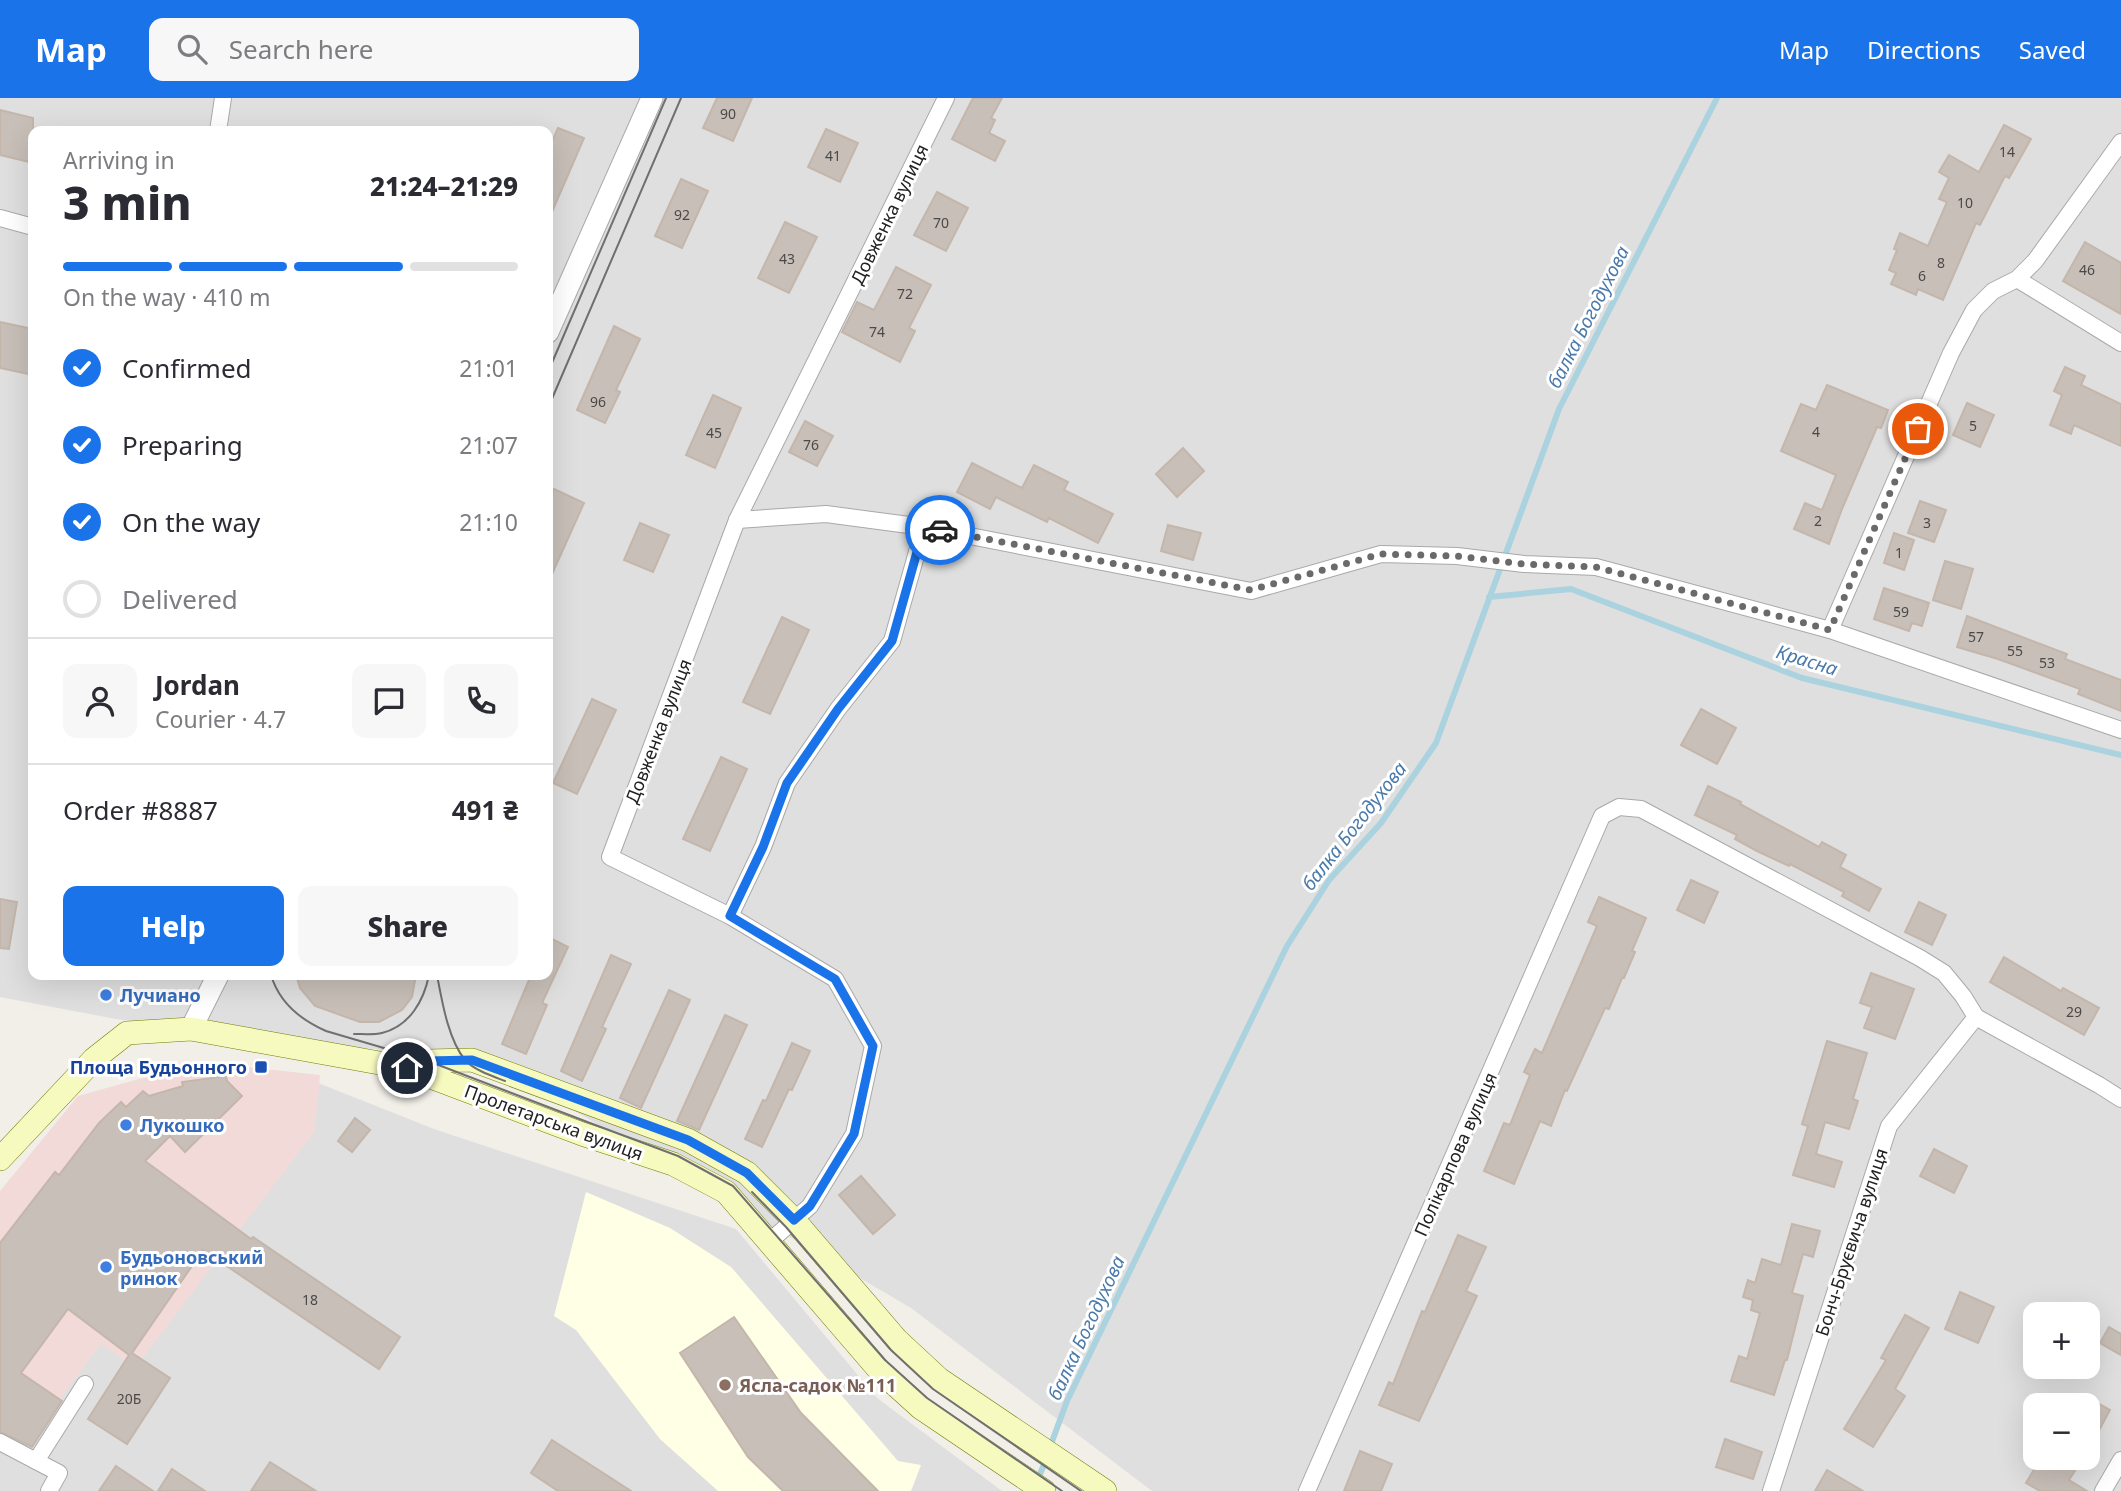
<!DOCTYPE html>
<html lang="en">
<head>
<meta charset="utf-8">
<style>
  body { margin:0; font-family:"Noto Sans",sans-serif; background:#f7f7f7; color:#2b2b33; height:100vh; display:flex; flex-direction:column; font-size:26px; white-space:nowrap }
  * { box-sizing:border-box; margin:0 }
  p { font-size:23px; color:#7c7c81 }
  .icon { flex:none; width:38px; height:38px; fill:none; stroke:currentColor; stroke-width:2; stroke-linecap:round; stroke-linejoin:round }
  .map { position:relative; flex:1; overflow:hidden }
  .sheet { position:absolute; left:28px; top:28px; width:525px; height:854px; display:flex; flex-direction:column; background:#fff; border-radius:14px; box-shadow:0 7px 28px #0002 }
  .sheet>* { flex:none }
  .tools { position:absolute; left:2023px; top:1204px; display:grid; gap:14px }
  .tools a { display:grid; place-items:center; width:77px; height:77px; border-radius:14px; background:#fff; box-shadow:0 7px 28px #0002; font-size:35px }
  .pin { position:absolute; display:grid; place-items:center; width:60px; height:60px; color:#fff; margin:-30px; border:4px solid #fff; border-radius:50%; box-shadow:0 2px 7px #0007 }
  .courier { position:absolute; display:grid; place-items:center; width:70px; height:70px; margin:-35px; border:5px solid #1a73e8; border-radius:50%; background:#fff; color:#222; box-shadow:0 2px 9px #0007 }
  .overview em { font-style:normal; font-weight:800 }
  .overview div { display:flex; flex-direction:column-reverse }
  .overview { display:flex; align-items:center; justify-content:space-between; height:119px; padding:0 35px }
  h1 { font-size:46px; font-weight:800; line-height:52px }
  .bar { display:grid; grid-template-columns:repeat(4,1fr); gap:10px 7px; align-content:center; height:84px; padding:0 35px }
  .bar i { height:9px; border-radius:5px; background:#e1e1e2 }
  .bar .active { background:#1a73e8 }
  .bar p { grid-column:span 4 }
  .line { display:flex; align-items:center; gap:18px; padding:0 35px; border-top:2px solid #e1e1e2 }
  .line div { flex:1 }
  .round { display:grid; place-items:center; flex:none; width:74px; height:74px; border-radius:14px; background:#f7f7f7 }
  ol { padding:0 35px; list-style:none }
  li { display:flex; align-items:center; gap:21px; height:77px }
  li p { margin-inline-start:auto }
  li .icon { padding:7px; border-radius:50%; background:#1a73e8; color:#fff; stroke-width:4 }
  li:last-child { color:#7c7c81 }
  li i { width:38px; height:38px; border:4px solid #e1e1e2; border-radius:50% }
  .cta { display:flex; gap:14px; margin-top:auto; padding:14px 35px }
  .cta a { flex:1; height:80px; border-radius:14px; background:#1a73e8; color:#fff; font-size:28px; font-weight:800; line-height:80px; text-align:center }
  .cta a+a { background:#f7f7f7; color:#2b2b33 }
  header { display:flex; align-items:center; gap:42px; box-sizing:border-box; height:98px; padding:0 35px; background:#1a73e8; color:#fff }
  header strong { font-size:33px }
  nav { display:flex; gap:38px; margin-inline-start:auto; font-size:24px }
  .search { width:490px; height:63px; background:#f7f7f7; display:flex; align-items:center; gap:18px; box-sizing:border-box; padding:0 24px; border-radius:14px; color:#7c7c81; font-size:26px }
  .map>svg:first-child { display:block }
  .residential { fill:#e0dfdf; fill-rule:evenodd }
  .commercial { fill:#f2dad9 }
  .education { fill:#ffffe5 }
  .lines { fill:none; stroke-linecap:round; stroke-linejoin:round }
  .stream { stroke:#aad3df; stroke-width:6 }
  .building { fill:#c7bfb8; stroke:#c4b6ab; stroke-width:2 }
  .minor-casing { stroke:#a9a9a9; stroke-width:18 }
  .tertiary-casing { stroke:#a9a9a9; stroke-width:23 }
  .secondary-casing { stroke:#707d05; stroke-width:24 }
  .minor { stroke:#fff; stroke-width:16 }
  .tertiary { stroke:#fff; stroke-width:21 }
  .secondary { stroke:#f7fabf; stroke-width:23 }
  .tram { stroke:#707070; stroke-width:2 }
  .done { stroke:#6b6a68; stroke-width:7; stroke-dasharray:0 12.6 }
  .route { stroke:#1a73e8; stroke-width:9 }
  .shop-dot { fill:#3f7fe0; stroke:#fff; stroke-width:2.5 }
  .transit-dot { fill:#1a4fb4; stroke:#fff; stroke-width:2.5 }
  .education-dot { fill:#8d6e63; stroke:#fff; stroke-width:2.5 }
  .labels { text-anchor:middle; dominant-baseline:central; stroke-width:6; stroke-linejoin:round; paint-order:stroke }
  .number-label { font-size:14px; fill:#4b4948 }
  .street-label { font-size:18px; fill:#222; stroke:#fff }
  .shop-label { font-size:18px; font-weight:bold; fill:#366cbe; stroke:#fff; text-anchor:start }
  .transit-label { font-size:18px; font-weight:bold; fill:#164399; stroke:#fff; text-anchor:end }
  .education-label { font-size:18px; font-weight:bold; fill:#785e54; stroke:#fff; text-anchor:start }
  .water-label { font-size:19px; font-style:italic; fill:#4a7aab; stroke:#fff }
</style>
</head>
<body>
<header>
<strong>Map</strong>
<div class="search"><svg class="icon" aria-label="search" viewBox="0 0 24 24"><circle cx="10" cy="10" r="6"/><path d="M15 15l6 6"/></svg>Search here</div>
<nav><a>Map</a><a>Directions</a><a>Saved</a></nav>
</header>
<div class="map">
<svg width="2121" height="1393" viewBox="0 0 2121 1393">
  <rect width="100%" height="100%" fill="#f2efe9"/>
  <g class="residential">
    <path d="M 0,0 L 2121,0 L 2121,1393 L 1152,1393 L 911,1210 L 486,961 L 307,945 L 116,921 L 0,899 ZM 33,33 L 548,33 L 548,877 L 33,877 ZM 2035,1216 L 2088,1216 L 2088,1269 L 2035,1269 ZM 2035,1307 L 2088,1307 L 2088,1360 L 2035,1360 Z"/>
    <polygon points="298,977 434,1031 736,1131 877,1300 1002,1393 0,1393 0,1137"/>
  </g>
  <polygon class="commercial" points="221,966 320,977 315,1033 135,1270 101,1246 46,1320 0,1289 0,1093 78,998 139,981"/>
  <polygon class="education" points="586,1094 670,1130 731,1169 898,1363 921,1367 911,1393 718,1393 660,1341 576,1232 554,1218"/>
  <g class="lines">
    <g class="stream">
      <polyline points="1489,499 1571,491 1802,580 2121,657"/>
      <polyline points="1050,1349 1067,1303 1287,848 1329,782 1381,725 1436,645 1559,311 1717,0"/>
      <polyline points="1038,1381 1047,1359"/>
    </g>
  </g>
  <g class="building">
    <polygon points="717,0 752,0 733,43 703,30"/>
    <polygon points="973,0 1002,0 991,20 995,22 989,35 1005,43 995,63 952,41"/>
    <polygon points="0,12 33,20 33,65 0,57"/>
    <polygon points="2004,27 2031,41 2009,80 2005,78 1980,127 1976,125 1943,202 1918,191 1916,197 1891,186 1896,175 1889,172 1897,152 1894,151 1900,135 1928,148 1947,104 1939,101 1949,80 1939,74 1949,57 1979,74"/>
    <polygon points="558,30 584,40 548,123 548,53"/>
    <polygon points="826,31 858,45 840,84 808,69"/>
    <polygon points="681,81 708,93 682,150 655,138"/>
    <polygon points="937,94 968,110 946,153 914,137"/>
    <polygon points="785,124 817,139 789,195 758,180"/>
    <polygon points="2085,144 2121,165 2121,216 2063,183"/>
    <polygon points="896,169 931,187 909,230 915,233 900,264 842,234 857,204 874,212"/>
    <polygon points="0,224 33,231 33,277 0,270"/>
    <polygon points="614,228 640,241 616,292 620,294 605,325 577,312"/>
    <polygon points="2065,269 2085,278 2081,287 2121,306 2121,348 2074,327 2071,336 2050,327 2062,297 2054,293"/>
    <polygon points="1827,287 1888,312 1881,330 1877,329 1842,411 1829,446 1794,431 1805,405 1822,412 1836,377 1781,353 1801,306 1816,312"/>
    <polygon points="713,297 741,310 715,370 686,357"/>
    <polygon points="1967,305 1994,317 1980,349 1953,337"/>
    <polygon points="805,323 833,338 817,368 789,354"/>
    <polygon points="1183,350 1204,373 1177,399 1156,376"/>
    <polygon points="972,365 1022,390 1034,367 1068,384 1064,392 1113,416 1098,445 1049,420 1047,424 996,399 990,411 957,394"/>
    <polygon points="554,391 584,405 548,485 548,405"/>
    <polygon points="1920,403 1946,412 1934,444 1908,435"/>
    <polygon points="640,425 669,437 653,474 624,462"/>
    <polygon points="1168,427 1201,435 1193,462 1161,453"/>
    <polygon points="1894,435 1914,442 1904,472 1884,465"/>
    <polygon points="1945,463 1973,471 1961,511 1933,502"/>
    <polygon points="1884,490 1929,505 1922,528 1912,525 1909,533 1874,521"/>
    <polygon points="1967,518 2067,556 2065,561 2121,582 2121,613 2078,596 2080,591 1998,561 1957,549"/>
    <polygon points="782,519 809,532 770,616 743,604"/>
    <polygon points="592,601 616,612 577,696 553,685"/>
    <polygon points="1701,611 1736,630 1717,666 1681,647"/>
    <polygon points="721,659 747,671 710,753 683,741"/>
    <polygon points="1708,688 1741,704 1740,706 1819,749 1822,744 1846,757 1840,769 1881,791 1869,813 1842,798 1844,794 1790,766 1789,768 1757,753 1735,741 1737,737 1695,717"/>
    <polygon points="1691,782 1718,794 1704,825 1677,812"/>
    <polygon points="1599,799 1646,820 1632,853 1635,854 1624,880 1622,880 1609,911 1605,910 1567,993 1565,992 1551,1028 1540,1023 1514,1086 1484,1073 1504,1025 1510,1027 1530,977 1524,974 1535,951 1542,955 1597,828 1588,824"/>
    <polygon points="0,801 17,804 9,851 0,850"/>
    <polygon points="1919,804 1946,817 1932,847 1905,834"/>
    <polygon points="548,839 568,849 542,905 547,907 526,956 502,946 531,877 548,877"/>
    <polygon points="611,857 631,866 602,929 606,931 582,983 561,973"/>
    <polygon points="2004,859 2061,893 2063,890 2099,910 2084,937 1990,884"/>
    <polygon points="1871,875 1914,891 1895,941 1864,930 1872,909 1860,905"/>
    <polygon points="296,877 416,877 412,899 402,912 379,924 360,924 315,908 300,890"/>
    <polygon points="669,892 690,902 641,1010 620,1000"/>
    <polygon points="725,917 747,927 699,1032 677,1023"/>
    <polygon points="1827,943 1867,955 1853,1001 1858,1003 1849,1031 1825,1024 1816,1056 1842,1064 1834,1089 1793,1077 1808,1028 1802,1026"/>
    <polygon points="792,945 810,953 792,992 789,991 762,1049 745,1041 763,1002 766,1003"/>
    <polygon points="226,978 227,983 242,998 185,1054 170,1038 145,1063 251,1141 253,1139 400,1239 379,1271 203,1152 132,1255 170,1280 127,1346 88,1321 129,1257 68,1211 21,1275 62,1303 32,1349 0,1334 0,1145 55,1074 59,1077 99,1025 121,1004 126,1009 143,993 149,998 183,988 182,984"/>
    <polygon points="355,1020 370,1032 352,1054 338,1043"/>
    <polygon points="1934,1051 1967,1068 1954,1095 1920,1078"/>
    <polygon points="861,1078 895,1117 873,1136 839,1097"/>
    <polygon points="1792,1126 1820,1133 1813,1159 1803,1156 1792,1195 1803,1198 1787,1262 1785,1262 1774,1297 1731,1283 1739,1258 1747,1261 1760,1215 1751,1212 1753,1202 1743,1199 1748,1182 1755,1185 1762,1161 1781,1167"/>
    <polygon points="1458,1137 1486,1149 1466,1193 1477,1198 1419,1323 1379,1307 1389,1284 1393,1286 1422,1213 1425,1214"/>
    <polygon points="1960,1194 1994,1209 1978,1245 1945,1231"/>
    <polygon points="1905,1217 1929,1230 1895,1291 1905,1298 1873,1349 1844,1331 1886,1262 1881,1260"/>
    <polygon points="734,1219 801,1315 878,1393 783,1393 748,1359 680,1255"/>
    <polygon points="2109,1229 2121,1236 2121,1257 2100,1245"/>
    <polygon points="2088,1300 2110,1312 2088,1353"/>
    <polygon points="1725,1341 1762,1354 1753,1381 1716,1369"/>
    <polygon points="552,1342 631,1393 558,1393 531,1375"/>
    <polygon points="1360,1353 1392,1366 1381,1393 1344,1393"/>
    <polygon points="2041,1360 2083,1360 2069,1382 2087,1393 2040,1393 2026,1385"/>
    <polygon points="270,1364 316,1393 251,1393"/>
    <polygon points="116,1368 153,1393 99,1393"/>
    <polygon points="172,1371 205,1393 158,1393"/>
    <polygon points="1827,1372 1863,1393 1815,1393"/>
  </g>
  <g class="lines">
    <g class="minor-casing">
      <g id="minor">
        <polyline points="218,33 223,0"/>
        <polyline points="0,120 33,129"/>
        <polyline points="2017,181 2121,245"/>
        <polyline points="737,422 826,416 924,429 1251,493 1381,456 1457,458 1524,466 1596,469 1830,532 2121,632"/>
        <polyline points="1830,532 1951,255 1974,212 1993,193 2017,181 2035,163 2121,44"/>
        <polyline points="730,818 763,749 787,685 838,611 892,543 924,429"/>
        <polyline points="769,1144 810,1108 854,1036 873,948 835,881 730,818 610,759 737,422 946,0"/>
        <polyline points="0,1344 36,1363 85,1286"/>
        <polyline points="36,1363 59,1375 49,1393"/>
        <polyline points="1307,1393 1602,718 1619,709 1641,711 1920,860 1944,875 1963,898 1976,919 2099,987 2121,1001"/>
        <polyline points="1771,1393 1889,1028 1976,919"/>
        <polyline points="2103,1393 2121,1362"/>
      </g>
    </g>
    <g class="tertiary-casing">
      <g id="tertiary">
        <polyline points="548,234 652,0"/>
        <polyline points="191,931 218,877"/>
      </g>
    </g>
    <g class="secondary-casing">
      <g id="secondary">
        <polyline points="407,970 428,963 472,962 688,1042 747,1075 794,1122 897,1242 939,1281 1105,1393"/>
        <polyline points="0,1061 94,961 127,935 191,931 407,970 582,1036 673,1066 726,1094 880,1273 921,1310 1044,1393"/>
      </g>
    </g>
    <use href="#minor" class="minor"/>
    <use href="#tertiary" class="tertiary"/>
    <use href="#secondary" class="secondary"/>
    <g class="tram">
      <polyline points="548,274 666,0"/>
      <polyline points="548,310 681,0"/>
      <path d="M 271,877 C 279,904 301,922 326,933 L 428,963 L 590,1025 L 678,1058 L 733,1088 L 885,1262 L 927,1300 L 1062,1393"/>
      <path d="M 437,877 C 442,903 448,941 465,962 C 474,972 492,978 505,983"/>
      <path d="M 354,936 C 363,936 374,937 382,935 C 410,928 424,902 429,877"/>
      <polyline points="752,1094 786,1129 891,1252 933,1291 1081,1393"/>
    </g>
  </g>
  <g class="lines">
    <polyline class="done" points="940,432 1251,492 1381,456 1457,458 1524,466 1596,469 1830,532 1918,331"/>
    <polyline class="route" points="407,970 428,963 472,962 688,1042 747,1075 794,1122 810,1108 854,1036 873,948 835,881 730,818 763,749 787,685 838,611 892,543 924,429 940,432"/>
  </g>
  <g class="shop-dot">
    <circle cx="106" cy="897" r="7"/>
    <circle cx="126" cy="1027" r="7"/>
    <circle cx="106" cy="1169" r="7"/>
  </g>
  <rect class="transit-dot" x="254" y="962" width="14" height="14" rx="3.5"/>
  <circle class="education-dot" cx="725" cy="1287" r="7"/>
  <g class="labels">
    <g class="number-label">
      <text x="728" y="15">90</text>
      <text x="2007" y="53">14</text>
      <text x="833" y="57">41</text>
      <text x="1965" y="104">10</text>
      <text x="682" y="116">92</text>
      <text x="941" y="124">70</text>
      <text x="787" y="160">43</text>
      <text x="1941" y="164">8</text>
      <text x="2087" y="171">46</text>
      <text x="1922" y="177">6</text>
      <text x="905" y="195">72</text>
      <text x="877" y="233">74</text>
      <text x="598" y="303">96</text>
      <text x="1973" y="327">5</text>
      <text x="1816" y="333">4</text>
      <text x="714" y="334">45</text>
      <text x="811" y="346">76</text>
      <text x="1818" y="422">2</text>
      <text x="1927" y="424">3</text>
      <text x="1899" y="454">1</text>
      <text x="1901" y="513">59</text>
      <text x="1976" y="538">57</text>
      <text x="2015" y="552">55</text>
      <text x="2047" y="564">53</text>
      <text x="2074" y="913">29</text>
      <text x="310" y="1201">18</text>
      <text x="129" y="1300">20Б</text>
    </g>
    <g class="street-label">
      <text transform="translate(889 116) rotate(-64)">Довженка вулиця</text>
      <text transform="translate(658 633) rotate(-69)">Довженка вулиця</text>
      <text transform="translate(554 1024) rotate(20)">Пролетарська вулиця</text>
      <text transform="translate(1455 1056) rotate(-66)">Полікарпова вулиця</text>
      <text transform="translate(1851 1144) rotate(-72)">Бонч-Бруєвича вулиця</text>
    </g>
    <g class="shop-label">
      <text x="120" y="897">Лучиано</text>
      <text x="140" y="1027">Лукошко</text>
      <text x="120" y="1159">Будьоновський<tspan x="120" dy="21">ринок</tspan></text>
    </g>
    <g class="transit-label">
      <text x="247" y="969">Площа Будьонного</text>
    </g>
    <g class="education-label">
      <text x="739" y="1287">Ясла-садок №111</text>
    </g>
    <g class="water-label">
      <text transform="translate(1588 219) rotate(-63)">балка Богодухова</text>
      <text transform="translate(1807 562) rotate(17)">Красна</text>
      <text transform="translate(1354 728) rotate(-52)">балка Богодухова</text>
      <text transform="translate(1086 1230) rotate(-65)">балка Богодухова</text>
    </g>
  </g>
</svg>
<div class="tools">
<a>+</a>
<a>−</a>
</div>
<div class="pin" style="left:1918px;top:331px;background:#ea580c"><svg class="icon" aria-label="bag" viewBox="0 0 24 24"><path d="M5 8h14l-1 12H6zM9 8a3 3 0 0 1 6 0"/></svg></div>
<div class="pin" style="left:407px;top:970px;background:#1f2937"><svg class="icon" aria-label="home" viewBox="0 0 24 24"><path d="M3 11l9-7 9 7M6 9v11h12V9"/></svg></div>
<div class="courier" style="left:940px;top:432px"><svg class="icon" aria-label="car" viewBox="0 0 24 24"><path d="M5 17H2v-5l4-1 3-4h7l3 4 3 1v5h-3M9 17h6M6 11h13"/><circle cx="7" cy="17" r="2"/><circle cx="17" cy="17" r="2"/></svg></div>
<section class="sheet">
<div class="overview"><div><h1>3 min</h1><p>Arriving in</p></div><em>21:24–21:29</em></div>
<div class="bar"><i class="active"></i><i class="active"></i><i class="active"></i><i></i><p>On the way · 410 m</p></div>
<ol>
<li><svg class="icon" aria-label="check" viewBox="0 0 24 24"><path d="M5 12l5 5 9-10"/></svg>Confirmed<p>21:01</p></li>
<li><svg class="icon" aria-label="check" viewBox="0 0 24 24"><path d="M5 12l5 5 9-10"/></svg>Preparing<p>21:07</p></li>
<li><svg class="icon" aria-label="check" viewBox="0 0 24 24"><path d="M5 12l5 5 9-10"/></svg>On the way<p>21:10</p></li>
<li><i></i>Delivered</li>
</ol>
<div class="line" style="height:126px"><a class="round"><svg class="icon" aria-label="person" viewBox="0 0 24 24"><circle cx="12" cy="8" r="4"/><path d="M4 21q1-7 8-7t8 7"/></svg></a><div><b>Jordan</b><p>Courier · 4.7</p></div><a class="round"><svg class="icon" aria-label="chat" viewBox="0 0 24 24"><path d="M4 5h16v11H9l-5 4z"/></svg></a><a class="round"><svg class="icon" aria-label="phone" viewBox="0 0 24 24"><path d="M5 4h4l2 5-3 2q2 4 5 5l2-3 5 2v4C11 20 4 13 5 4z"/></svg></a></div>
<div class="line" style="height:91px"><div>Order #8887</div><b>491 ₴</b></div>
<div class="cta"><a>Help</a><a>Share</a></div>
</section>
</div>
</body>
</html>
